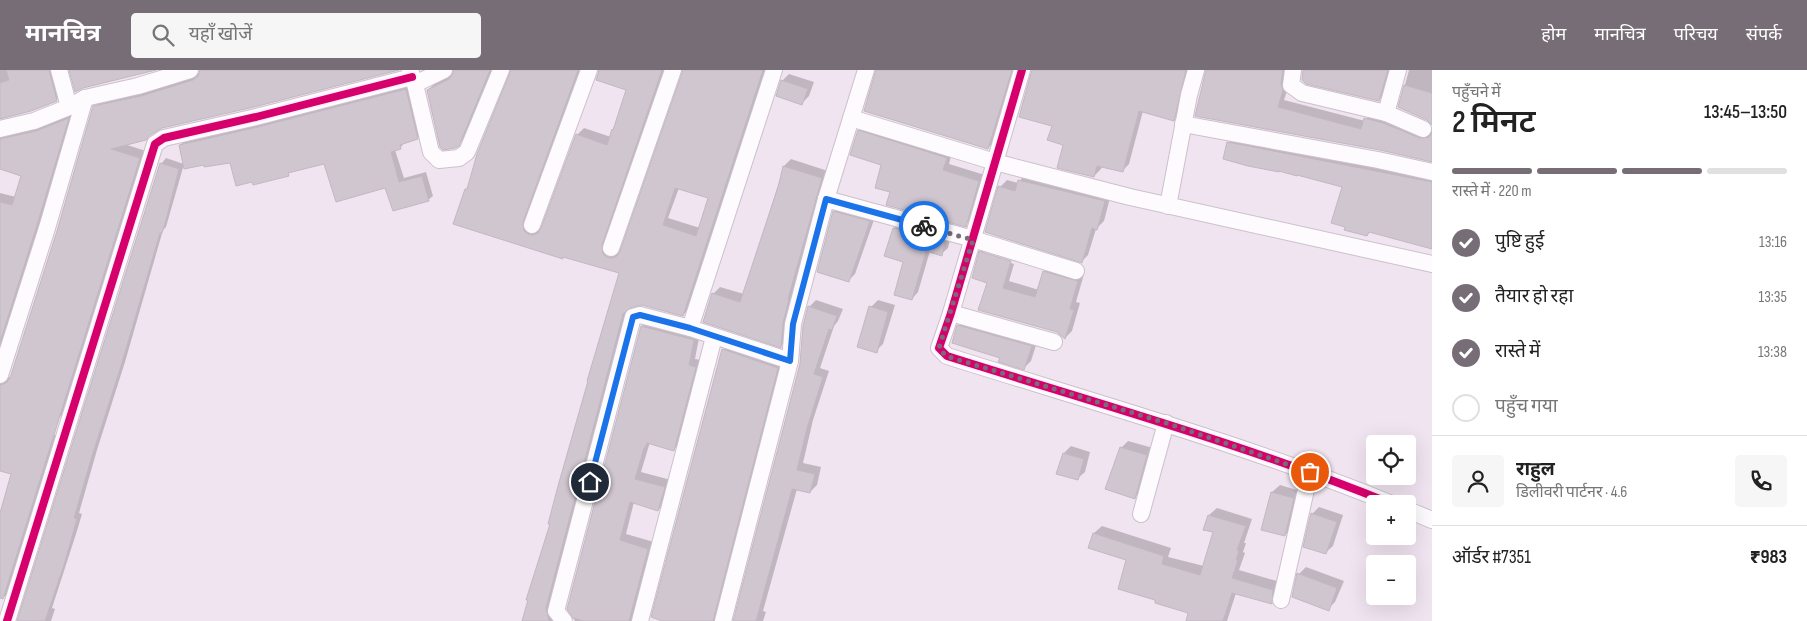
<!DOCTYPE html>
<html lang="hi">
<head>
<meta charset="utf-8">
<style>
  body { margin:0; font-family:"Sofia Sans Condensed","Noto Sans Devanagari",sans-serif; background:#f6f6f6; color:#222; height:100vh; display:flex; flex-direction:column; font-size:19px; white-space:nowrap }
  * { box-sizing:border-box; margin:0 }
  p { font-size:16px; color:#767676 }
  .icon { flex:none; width:28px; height:28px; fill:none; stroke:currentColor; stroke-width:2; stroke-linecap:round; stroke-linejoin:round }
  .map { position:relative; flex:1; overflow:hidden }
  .drawer { display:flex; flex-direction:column; background:#fff; width:375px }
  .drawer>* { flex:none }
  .controls { position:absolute; left:1366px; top:365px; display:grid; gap:10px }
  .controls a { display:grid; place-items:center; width:50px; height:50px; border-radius:5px; background:#fff; box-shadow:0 5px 20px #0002; font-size:25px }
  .pin { position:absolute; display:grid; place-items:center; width:42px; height:42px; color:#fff; margin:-21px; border:2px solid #fff; border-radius:50%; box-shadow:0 1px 5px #0007 }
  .courier { position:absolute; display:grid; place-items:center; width:50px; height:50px; margin:-25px; border:4px solid #1a73e8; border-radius:50%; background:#fff; color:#222; box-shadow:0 1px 6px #0007 }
  .summary em { font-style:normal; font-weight:600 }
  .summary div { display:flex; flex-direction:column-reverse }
  .summary { display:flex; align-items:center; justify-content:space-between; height:85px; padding:0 20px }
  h1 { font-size:32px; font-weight:600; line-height:38px }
  .bar { display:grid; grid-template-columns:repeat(4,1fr); gap:8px 5px; align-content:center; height:60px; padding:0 20px }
  .bar i { height:6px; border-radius:4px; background:#e0e0e0 }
  .bar .selected { background:#776d77 }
  .bar p { grid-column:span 4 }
  .line { display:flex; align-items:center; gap:12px; padding:0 20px; border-top:1px solid #e0e0e0 }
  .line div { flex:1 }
  .round { display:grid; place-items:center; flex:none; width:52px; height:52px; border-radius:5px; background:#f6f6f6 }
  ol { padding:0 20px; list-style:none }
  li { display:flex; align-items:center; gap:15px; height:55px }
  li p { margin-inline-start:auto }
  li .icon { padding:5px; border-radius:50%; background:#776d77; color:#fff; stroke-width:4 }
  li:last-child { color:#767676 }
  li i { width:28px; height:28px; border:2px solid #e0e0e0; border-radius:50% }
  header { display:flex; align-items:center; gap:30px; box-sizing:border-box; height:70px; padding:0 25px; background:#776d77; color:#fff }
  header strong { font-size:24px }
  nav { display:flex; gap:28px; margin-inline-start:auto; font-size:18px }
  .search { width:350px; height:45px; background:#f6f6f6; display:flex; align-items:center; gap:12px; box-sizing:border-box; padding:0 18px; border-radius:5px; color:#767676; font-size:19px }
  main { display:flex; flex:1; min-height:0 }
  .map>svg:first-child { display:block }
  .shadow { fill:#0003; fill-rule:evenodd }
  .building { fill:#d0c6d0; stroke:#c2b7c2; fill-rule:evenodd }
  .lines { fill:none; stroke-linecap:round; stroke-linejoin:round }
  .street-casing { stroke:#cbc1cb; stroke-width:18 }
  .street { stroke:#fdfbfd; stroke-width:16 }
  .cycleway-casing { stroke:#feeffe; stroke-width:11 }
  .cycleway { stroke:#d6006c; stroke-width:8 }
  .done { stroke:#776d77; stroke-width:5; stroke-dasharray:0 9 }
  .route { stroke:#1a73e8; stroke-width:6 }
</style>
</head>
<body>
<header>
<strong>मानचित्र</strong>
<div class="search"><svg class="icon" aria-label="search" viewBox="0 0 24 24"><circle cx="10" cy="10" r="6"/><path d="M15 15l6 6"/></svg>यहाँ खोजें</div>
<nav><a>होम</a><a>मानचित्र</a><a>परिचय</a><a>संपर्क</a></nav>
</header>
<main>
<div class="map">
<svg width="1432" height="551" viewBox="0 0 1432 551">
  <rect width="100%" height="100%" fill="#f1e4f1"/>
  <g class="shadow">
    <polygon points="0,0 57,0 63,23 56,30 0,47"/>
    <polygon points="201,0 394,0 161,57 124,74 146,81 66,341 59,348 0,328 0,305 5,308 11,307 58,161 94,37 101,30 149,19 200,3"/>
    <polygon points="455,0 493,0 465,67 458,75 428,20 435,13 454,4"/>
    <path d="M 511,0 L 582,0 L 535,158 L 542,158 L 577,65 L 584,58 L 611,67 L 628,19 L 600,0 L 666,0 L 615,181 L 622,180 L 684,0 L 767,0 L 690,238 L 683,245 L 642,234 L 630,236 L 553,531 L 564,551 L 522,551 L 551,453 L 620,202 L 455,153 ZM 679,118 L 709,127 L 700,158 L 668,148 Z"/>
    <polygon points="877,0 1016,0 995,71 988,78"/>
    <polygon points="1032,0 1190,0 1181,42 1174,49 1143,41 1129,94 1122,101 1102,96 1101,99 1094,106 1065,74 1053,55"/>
    <polygon points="1207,0 1289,0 1290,12 1284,30 1365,51 1373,41 1427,62 1432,61 1432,90 1380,79 1197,45"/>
    <polygon points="1304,0 1393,0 1386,22 1379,30"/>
    <polygon points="1409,0 1432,0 1432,54 1428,49 1399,37"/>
    <polygon points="789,4 814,12 809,26 802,33 782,11"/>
    <polygon points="410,15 422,64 417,68 405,72 400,78 395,80 404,108 426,102 433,126 428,130 386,116 325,93 291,101 288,104 231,92 184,94 166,157 163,160 125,292 97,380 79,443 82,444 76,464 52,538 55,539 51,551 19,551 161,94 166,88 184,94 180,75 185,71"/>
    <polygon points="74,42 0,284 0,123 16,127 23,105 0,98 0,60"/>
    <polygon points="865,55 952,82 949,94 985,105 972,149 965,155 892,121 883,94 859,61"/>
    <polygon points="1236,66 1432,104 1432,177 1371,161 1367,165 1344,116 1279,100 1228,73"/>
    <polygon points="791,89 828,101 788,269 781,276 713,224 720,217 744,224 784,96"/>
    <polygon points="1026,103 1111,124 1104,151 1096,159 1088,185 1081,192 1000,117 1007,110 1018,113"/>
    <polygon points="841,135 876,144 855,204 848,211 834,142"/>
    <polygon points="900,152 951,165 948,178 941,184 930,181 918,222 912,229 905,192 886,186 894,158"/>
    <polygon points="987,175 1017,184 1015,191 983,181 983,184 1014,194 1009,211 1039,220 1044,202 1051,195 1084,204 1076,232 1080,233 1072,261 1065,268 988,212 981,182"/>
    <polygon points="816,230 843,239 838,251 834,256 820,298 829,301 813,350 803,393 821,397 817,415 810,422 797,419 763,541 766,542 763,551 735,551 801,294 809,237"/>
    <polygon points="878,230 895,235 883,274 876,281 871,237"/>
    <polygon points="966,249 1038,269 1031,291 1024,298 1001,288 958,256"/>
    <polygon points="649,250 700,263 695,289 702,290 680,373 673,380 650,372 641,402 671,410 665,433 658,440 634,432 626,464 654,472 633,551 575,551 568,538 642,256"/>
    <polygon points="730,273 784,291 722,551 666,551 723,280"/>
    <polygon points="0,349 58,366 10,521 3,528 0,527 0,446 12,404 0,400"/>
    <polygon points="1128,371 1153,378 1142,420 1135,427 1121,378"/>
    <polygon points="1071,376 1090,382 1085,402 1077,409 1058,403 1064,383"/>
    <polygon points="1280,415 1300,421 1292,458 1285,465 1262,459 1272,422"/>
    <polygon points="1319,437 1343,445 1333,476 1325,483 1312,444"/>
    <polygon points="1217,438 1252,449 1244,473 1246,473 1243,482 1245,483 1239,500 1280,512 1279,525 1272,532 1236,523 1227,551 1187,551 1190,542 1128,489 1094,463 1102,456 1171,478 1168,487 1204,496 1214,462 1209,445"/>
    <polygon points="1306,497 1344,511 1335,532 1328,539 1299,504"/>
  </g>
  <g class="building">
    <polygon points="6,0 49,0 57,31 31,41 0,49 0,13 9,10"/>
    <polygon points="69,0 156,0 83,18 75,22"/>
    <polygon points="200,0 399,0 254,37 162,58 149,66 146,70 111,79 140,88 3,529 0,528 0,443 11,404 0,401 0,315 6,313 10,308 57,161 93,36 141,26 193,10 198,6"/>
    <polygon points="454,0 490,0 459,76 455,78 443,80 440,77 427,20 449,9 452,5"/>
    <path d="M 511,0 L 578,0 L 523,152 L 524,161 L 528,164 L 533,165 L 538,163 L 541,158 L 576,64 L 607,75 L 612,59 L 613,60 L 626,20 L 596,10 L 599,0 L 662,0 L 602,175 L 603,184 L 607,187 L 612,188 L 617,186 L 620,181 L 683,0 L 763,0 L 683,246 L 642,235 L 630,238 L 623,244 L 546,538 L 549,551 L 522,551 L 528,530 L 526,530 L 550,454 L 548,454 L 558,416 L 588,311 L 587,311 L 619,203 L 563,187 L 563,189 L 453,154 L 465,119 L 467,119 L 477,84 ZM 675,118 L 708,128 L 696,166 L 663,155 Z"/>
    <polygon points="876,0 1012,0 988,79 864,41"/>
    <polygon points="1032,0 1186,0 1174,51 1139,41 1123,102 1097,96 1094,107 1057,98 1063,75 1047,70 1052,56 1019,47"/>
    <polygon points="1206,0 1283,0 1281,14 1283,20 1278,37 1361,59 1364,48 1383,53 1420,68 1429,67 1432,63 1432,92 1380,80 1195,46"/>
    <polygon points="1303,0 1388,0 1379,31 1306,14 1302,10"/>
    <polygon points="781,10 808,19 802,35 776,26"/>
    <polygon points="1404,15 1432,23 1432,55 1427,50 1398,37"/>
    <polygon points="406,19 418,69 400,75 401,79 391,82 399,112 422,106 429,131 393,141 385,118 336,132 324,94 288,103 289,106 253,115 252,112 236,116 230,93 204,97 204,95 184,99 179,75 258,57"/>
    <polygon points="69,48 37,155 0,272 0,132 12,135 21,106 0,99 0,69 36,61"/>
    <polygon points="858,60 947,88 943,100 979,111 966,157 886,135 890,122 875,118 881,95 850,85"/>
    <polygon points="1227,72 1432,112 1432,179 1369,162 1367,166 1344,160 1345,157 1331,153 1342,117 1297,105 1297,106 1279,101 1279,102 1248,96 1223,89"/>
    <polygon points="160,93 179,99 166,150 162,163 160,163 120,299 92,386 74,448 77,449 64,495 45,551 17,551"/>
    <polygon points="783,96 822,108 788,229 789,229 783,253 781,278 703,252 712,223 740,232 779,114"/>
    <polygon points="1018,110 1105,131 1097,160 1092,158 1082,193 985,162 998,116 1015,121"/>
    <polygon points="833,141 870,151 849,212 817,202"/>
    <polygon points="893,158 945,172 942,186 926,181 912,230 894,225 903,192 884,186"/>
    <polygon points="979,181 1011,191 1003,218 1035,227 1043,201 1078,211 1070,239 1074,240 1065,269 1057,262 978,240 987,213 972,208"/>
    <polygon points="808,236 837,246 832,260 829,259 814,304 823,307 807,358 797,400 815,404 810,423 792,419 756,551 733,551 800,294 803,256"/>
    <polygon points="869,236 888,242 877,283 857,277"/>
    <polygon points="957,255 1032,276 1024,300 998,292 1000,288 952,273"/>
    <polygon points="641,256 694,270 689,295 696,297 674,381 647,373 645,378 644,378 635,409 665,417 658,441 630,432 620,470 648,479 629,551 584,551 573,548 567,539"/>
    <polygon points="722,279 778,298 713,551 662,551 651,547"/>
    <polygon points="1120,377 1147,385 1135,429 1105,419"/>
    <polygon points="1063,383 1084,389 1078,410 1056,404"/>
    <polygon points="1271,422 1294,428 1285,466 1261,460"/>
    <polygon points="1311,443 1337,452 1326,484 1303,477"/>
    <polygon points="1208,445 1246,456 1237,480 1239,481 1236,490 1238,490 1232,508 1273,520 1272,534 1232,523 1223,551 1186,551 1188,543 1155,533 1155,530 1118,519 1126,490 1088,478 1093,463 1164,486 1162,494 1200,505 1213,462 1203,460"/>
    <polygon points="1297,503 1337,518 1329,541 1292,527"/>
  </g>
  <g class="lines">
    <g class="street-casing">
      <g id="street">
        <polyline points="59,0 69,37"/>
        <polyline points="410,0 415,14 431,82 439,90 459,88 467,82 501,0"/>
        <path d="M 1022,0 L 951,243 L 939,278 L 947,286 C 1096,333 1247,375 1392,434"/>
        <polyline points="1293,0 1291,15 1302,23 1386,43 1423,59"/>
        <polyline points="415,14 444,0"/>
        <polyline points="1386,43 1398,0"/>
        <polyline points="851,48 995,92 1130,127 1432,194"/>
        <polyline points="1183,54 1378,90 1432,102"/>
        <polyline points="0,59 34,51 69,37 85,28 138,16 190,0"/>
        <polyline points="826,129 973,169 1076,201"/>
        <polyline points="1168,136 1189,25 1196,0"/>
        <polyline points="532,155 589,0"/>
        <polyline points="611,178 673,0"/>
        <polyline points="951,243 1054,272"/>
        <polyline points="690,258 774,0"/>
        <polyline points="790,291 793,254 826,129 866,0"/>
        <polyline points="0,305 47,158 85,28"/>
        <polyline points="1408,440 1432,450"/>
        <polyline points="1141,444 1166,353"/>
        <polyline points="1281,530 1310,402"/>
        <polyline points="7,551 155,74 164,68 256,47 412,7"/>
        <polyline points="564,551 556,541 633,247 640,245 690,258 790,291 723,551"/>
        <polyline points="640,551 714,267"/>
      </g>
    </g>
    <use href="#street" class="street"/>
    <g class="cycleway-casing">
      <g id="cycleway">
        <path d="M 1022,0 L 951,243 L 939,278 L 947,286 C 1096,333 1247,375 1392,434"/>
        <polyline points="7,551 155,74 164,68 256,47 412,7"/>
      </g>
    </g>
    <use href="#cycleway" class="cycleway"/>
  </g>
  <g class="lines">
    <polyline class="done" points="924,156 973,170 939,278 946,286 1166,353 1310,402"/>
    <polyline class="route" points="590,412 633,247 640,245 690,258 790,291 793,254 826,129 924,156"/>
  </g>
</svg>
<div class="controls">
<a><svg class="icon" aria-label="locate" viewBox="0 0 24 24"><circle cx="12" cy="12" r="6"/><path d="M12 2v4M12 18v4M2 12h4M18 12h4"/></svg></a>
<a>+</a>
<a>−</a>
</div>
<div class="pin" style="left:1310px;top:402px;background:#ea580c"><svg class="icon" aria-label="bag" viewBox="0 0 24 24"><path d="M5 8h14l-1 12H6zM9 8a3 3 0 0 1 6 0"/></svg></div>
<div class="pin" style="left:590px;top:412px;background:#1f2937"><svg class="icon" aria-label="home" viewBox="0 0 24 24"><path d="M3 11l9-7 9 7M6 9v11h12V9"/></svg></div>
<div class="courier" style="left:924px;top:156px"><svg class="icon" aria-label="bike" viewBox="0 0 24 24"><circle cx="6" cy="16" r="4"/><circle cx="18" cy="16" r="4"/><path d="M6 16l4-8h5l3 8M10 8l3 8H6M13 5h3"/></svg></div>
</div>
<section class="drawer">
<div class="summary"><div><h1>2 मिनट</h1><p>पहुँचने में</p></div><em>13:45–13:50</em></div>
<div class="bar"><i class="selected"></i><i class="selected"></i><i class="selected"></i><i></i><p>रास्ते में · 220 m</p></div>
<ol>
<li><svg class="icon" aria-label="check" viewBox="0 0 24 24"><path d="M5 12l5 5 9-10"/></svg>पुष्टि हुई<p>13:16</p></li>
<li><svg class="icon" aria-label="check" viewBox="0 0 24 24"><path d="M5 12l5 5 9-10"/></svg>तैयार हो रहा<p>13:35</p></li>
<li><svg class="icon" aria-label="check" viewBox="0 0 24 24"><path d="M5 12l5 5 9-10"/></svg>रास्ते में<p>13:38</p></li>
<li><i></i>पहुँच गया</li>
</ol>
<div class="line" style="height:90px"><a class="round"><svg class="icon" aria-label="person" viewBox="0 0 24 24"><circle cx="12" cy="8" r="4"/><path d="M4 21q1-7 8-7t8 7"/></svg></a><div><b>राहुल</b><p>डिलीवरी पार्टनर · 4.6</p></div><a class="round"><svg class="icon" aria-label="phone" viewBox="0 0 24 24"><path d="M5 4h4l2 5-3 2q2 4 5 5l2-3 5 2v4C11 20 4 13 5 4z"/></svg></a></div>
<div class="line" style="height:65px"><div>ऑर्डर #7351</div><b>₹983</b></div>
</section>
</main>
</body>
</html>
